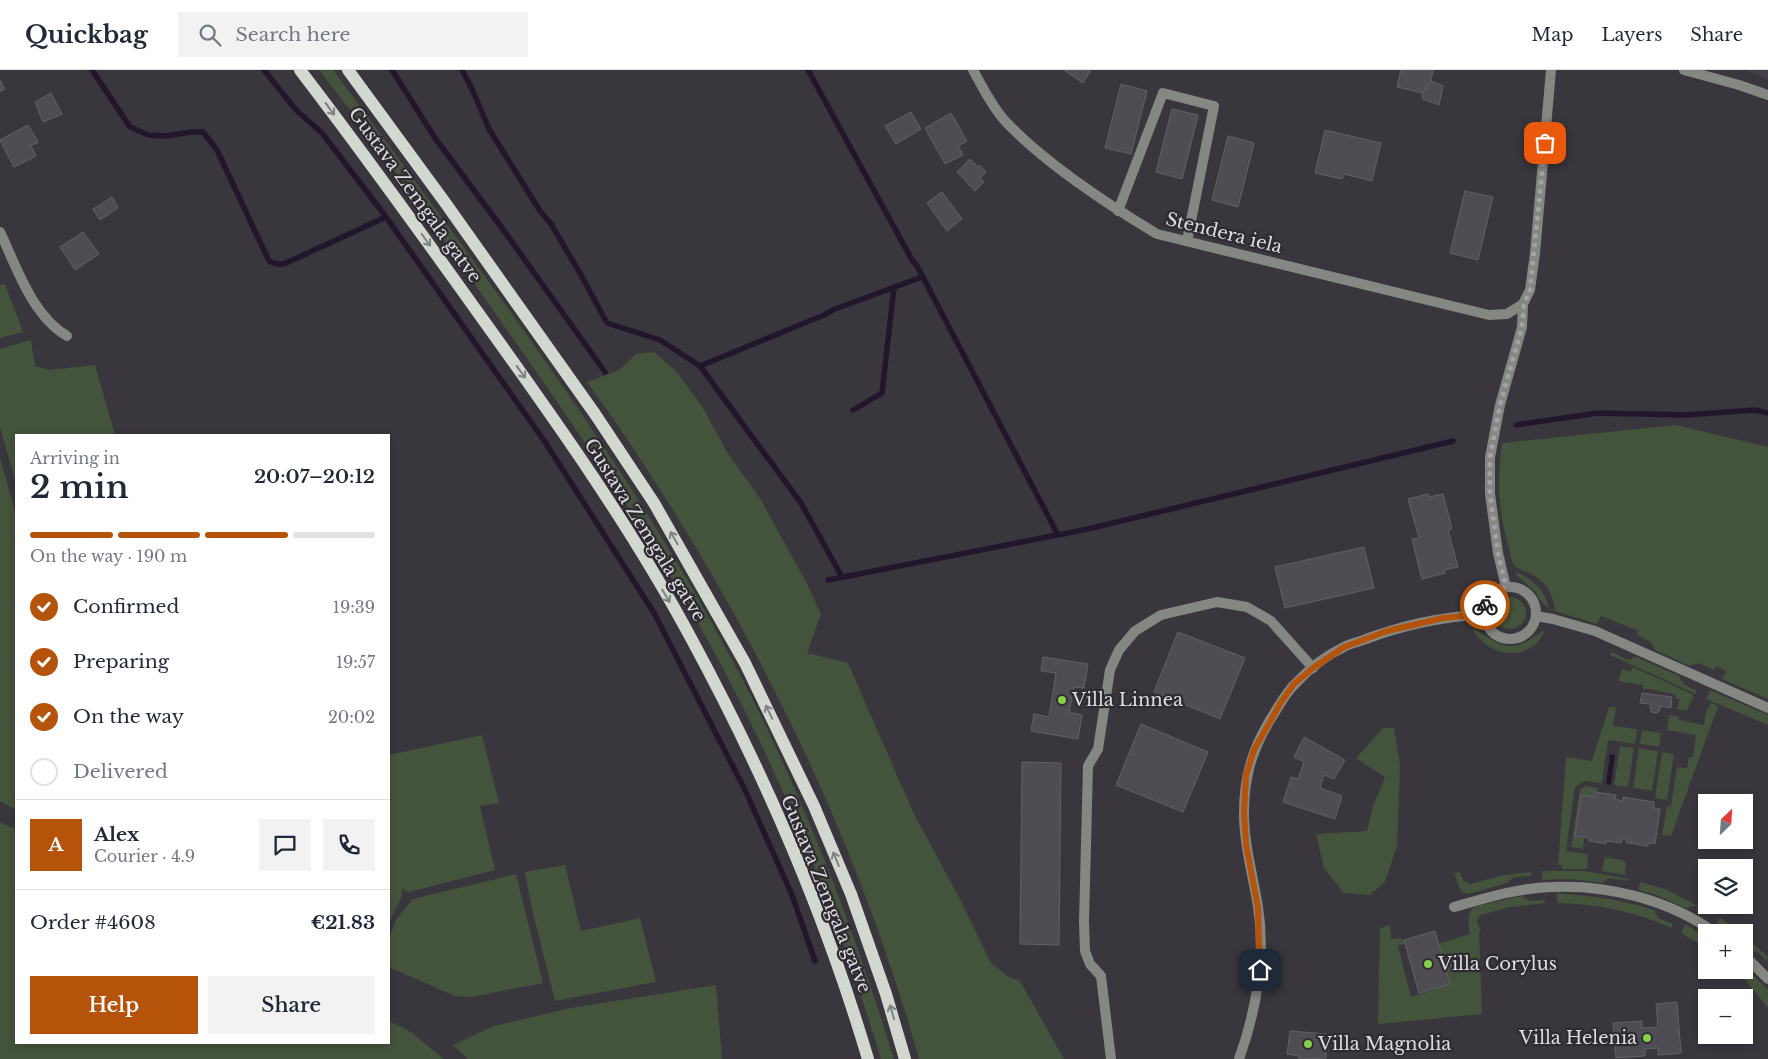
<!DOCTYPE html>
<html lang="en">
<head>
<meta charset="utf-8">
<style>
  body { margin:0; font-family:"Libre Baskerville",serif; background:#f2f2f3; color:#1f2937; height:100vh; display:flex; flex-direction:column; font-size:19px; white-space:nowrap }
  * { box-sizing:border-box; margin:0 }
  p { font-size:16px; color:#747a83 }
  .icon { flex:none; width:28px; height:28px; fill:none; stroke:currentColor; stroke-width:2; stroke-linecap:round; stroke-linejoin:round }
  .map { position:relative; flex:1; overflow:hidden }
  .details { position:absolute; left:15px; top:364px; width:375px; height:610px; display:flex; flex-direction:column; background:#fff; border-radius:0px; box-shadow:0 2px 8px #0003 }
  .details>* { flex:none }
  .needle { width:32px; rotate:25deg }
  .fabs { position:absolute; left:1698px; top:724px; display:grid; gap:10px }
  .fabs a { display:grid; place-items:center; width:55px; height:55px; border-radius:0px; background:#fff; box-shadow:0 2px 8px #0003; font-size:25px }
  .pin { position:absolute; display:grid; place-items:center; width:42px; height:42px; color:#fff; margin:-21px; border-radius:10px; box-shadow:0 2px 8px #0006 }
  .courier { position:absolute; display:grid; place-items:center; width:50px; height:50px; margin:-25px; border:4px solid #b45309; border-radius:50%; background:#fff; color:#222; box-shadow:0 1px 6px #0007 }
  .headline em { font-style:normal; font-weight:600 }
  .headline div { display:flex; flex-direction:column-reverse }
  .headline { display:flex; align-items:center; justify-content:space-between; height:85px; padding:0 15px }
  h1 { font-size:32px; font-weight:600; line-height:38px }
  .bar { display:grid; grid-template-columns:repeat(4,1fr); gap:8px 5px; align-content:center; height:60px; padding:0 15px }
  .bar i { height:6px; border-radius:4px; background:#e0e1e3 }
  .bar .on { background:#b45309 }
  .bar p { grid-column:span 4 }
  .line { display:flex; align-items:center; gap:12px; padding:0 15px; border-top:1px solid #e0e1e3 }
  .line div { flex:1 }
  .round { display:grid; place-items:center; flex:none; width:52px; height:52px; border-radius:0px; background:#f2f2f3 }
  ol { padding:0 15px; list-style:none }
  li { display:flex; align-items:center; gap:15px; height:55px }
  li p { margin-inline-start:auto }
  li .icon { padding:5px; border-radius:50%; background:#b45309; color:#fff; stroke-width:4 }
  li:last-child { color:#747a83 }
  li i { width:28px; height:28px; border:2px solid #e0e1e3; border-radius:50% }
  .cta { display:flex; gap:10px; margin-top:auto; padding:10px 15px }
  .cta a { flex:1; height:58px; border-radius:0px; background:#b45309; color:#fff; font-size:20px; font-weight:600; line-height:58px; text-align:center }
  .cta a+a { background:#f2f2f3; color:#1f2937 }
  header { display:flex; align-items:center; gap:30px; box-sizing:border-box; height:70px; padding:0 25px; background:#fff; border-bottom:1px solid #e0e1e3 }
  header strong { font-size:24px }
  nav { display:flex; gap:28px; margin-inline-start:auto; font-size:18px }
  .search { width:350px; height:45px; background:#f2f2f3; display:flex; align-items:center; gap:12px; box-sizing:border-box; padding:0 18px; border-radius:0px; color:#747a83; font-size:19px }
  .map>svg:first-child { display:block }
  .built { fill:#453e4b }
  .green { fill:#44533b }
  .water { fill:#22162c }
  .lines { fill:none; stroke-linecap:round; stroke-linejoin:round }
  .stream { stroke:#22162c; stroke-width:5.5 }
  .building { fill:#504c54; stroke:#646068 }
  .street { stroke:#858783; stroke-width:10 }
  .primary { stroke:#d2d7cf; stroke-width:12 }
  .oneway { stroke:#808181 }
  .done { stroke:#a4a2a7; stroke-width:5; stroke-dasharray:0 9 }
  .route { stroke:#b45309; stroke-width:6 }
  .poi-dot { fill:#85cf4c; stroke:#2f2b33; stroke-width:2 }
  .labels { text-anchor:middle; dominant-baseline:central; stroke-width:4.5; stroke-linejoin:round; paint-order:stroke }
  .street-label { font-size:18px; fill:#dedce0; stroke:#2f2b33 }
  .poi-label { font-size:18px; fill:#dedce0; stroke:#2f2b33; text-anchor:start }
</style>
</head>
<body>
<header>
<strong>Quickbag</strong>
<div class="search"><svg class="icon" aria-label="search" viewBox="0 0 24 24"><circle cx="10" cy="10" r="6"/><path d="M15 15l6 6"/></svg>Search here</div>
<nav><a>Map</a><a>Layers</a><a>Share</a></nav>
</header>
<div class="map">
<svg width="1768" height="989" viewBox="0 0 1768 989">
  <rect width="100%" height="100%" fill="#39363d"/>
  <polygon class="built" points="1746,0 1768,0 1768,9"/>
  <g class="green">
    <path d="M 319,0 L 333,0 C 380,63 427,127 473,190 C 563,314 651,440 724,575 C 796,706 850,846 894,989 L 881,989 C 838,848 784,709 713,580 C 644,454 561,336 478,219 C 426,145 375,71 319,0 Z"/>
    <polygon points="5,214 23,262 0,268 0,215"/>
    <polygon points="31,270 35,296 49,300 95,295 115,365 16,365 16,414 0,357 0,279"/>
    <path d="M 654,282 L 677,302 L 703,338 L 727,382 L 761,430 L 806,512 L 821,544 L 807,583 L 848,593 L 913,742 L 960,829 L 991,893 L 1009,907 L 1020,911 L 1064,989 L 919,989 C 853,751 731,511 587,312 L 619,300 L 636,284 Z"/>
    <path d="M 1676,355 L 1768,377 L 1768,629 L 1722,609 L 1726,601 L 1716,596 L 1714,600 L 1698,593 L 1690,596 L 1655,580 L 1651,572 L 1637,565 L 1639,561 L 1601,546 L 1597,554 L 1555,541 C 1554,524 1545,510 1529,503 C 1525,501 1518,499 1515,496 C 1511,491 1510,481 1508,475 C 1498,437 1497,411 1502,373 Z"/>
    <polygon points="0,388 16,444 16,740 0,731"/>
    <path d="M 1516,502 C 1534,509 1545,520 1549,539 L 1539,529 L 1536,522 L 1517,506 Z"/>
    <circle cx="1510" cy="543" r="16"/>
    <path d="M 1472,558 C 1488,565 1501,582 1521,574 C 1529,571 1537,564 1545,560 C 1531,594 1487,588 1472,558 Z"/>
    <polygon points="1612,582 1628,590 1636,587 1679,606 1683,614 1697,621 1696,624 1610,585"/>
    <polygon points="1633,597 1694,625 1687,641 1677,639 1679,629 1675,628 1676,625 1650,619 1643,619 1643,615 1618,611 1622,599 1630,602"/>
    <polygon points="1710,620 1768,645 1768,655 1706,629"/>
    <polygon points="1711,633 1718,636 1671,766 1662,765 1667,736 1671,736 1677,697 1687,698 1689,687 1693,687 1696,665 1667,660 1669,645 1679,647 1679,650 1704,655 1706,642"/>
    <polygon points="1609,637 1616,637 1613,656 1637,659 1635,674 1608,670 1602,713 1585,711 1575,717 1566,781 1586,784 1588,786 1587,799 1562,799 1562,795 1558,795 1566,687 1592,691"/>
    <polygon points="1383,658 1394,658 1400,695 1397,776 1385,812 1370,825 1344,823 1324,798 1316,764 1367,761 1373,736 1385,707 1356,688"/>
    <polygon points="1642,660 1661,663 1659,677 1640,674"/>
    <polygon points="482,665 499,733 480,736 495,800 409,822 402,819 401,828 389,853 389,685"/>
    <polygon points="1620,676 1634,678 1628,717 1614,715"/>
    <polygon points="1639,678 1658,681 1652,721 1633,718"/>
    <polygon points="1662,682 1674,684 1667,730 1655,728"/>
    <polygon points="1585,716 1598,718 1597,722 1595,722 1594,727 1581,725 1575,766 1584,767 1583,779 1571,777 1580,720"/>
    <polygon points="0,752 16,760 16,972 389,972 389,951 411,962 444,989 0,989"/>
    <polygon points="1605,787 1623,790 1626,793 1625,805 1602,801"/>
    <polygon points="565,795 581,861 640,848 656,912 555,931 531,835 525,802"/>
    <polygon points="1542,801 1585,801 1629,809 1629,811 1609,808 1603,813 1570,809 1542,810"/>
    <polygon points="1460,802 1463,810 1470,814 1504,805 1531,802 1531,806 1515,807 1507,813 1468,824 1461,821 1454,804"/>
    <polygon points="516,804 543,913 471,927 455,926 389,897 389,867 397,848 413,829"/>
    <polygon points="1640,812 1665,819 1710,842 1708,845 1695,836 1686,838 1656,825 1638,820"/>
    <path d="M 1557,823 C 1592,826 1620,829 1654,840 L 1658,848 L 1673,854 L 1671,858 C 1634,841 1597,834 1557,833 Z"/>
    <path d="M 1522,826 L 1529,831 L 1545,830 L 1545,833 L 1510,837 L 1480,845 L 1477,851 L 1481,861 L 1479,862 L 1482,944 L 1378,954 L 1380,858 L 1390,855 L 1391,869 L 1400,868 L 1404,870 L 1405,874 L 1398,876 L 1411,927 L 1450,914 L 1438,874 L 1470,864 C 1469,854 1465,842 1476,836 Z"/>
    <polygon points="1720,848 1740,862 1726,862 1716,855"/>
    <polygon points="1685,854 1706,867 1706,878 1681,863"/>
    <polygon points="1744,866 1766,885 1768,887 1767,891 1758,882 1749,881 1744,877"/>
    <polygon points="1744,896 1768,920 1768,938 1744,908 1734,900 1744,900"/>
    <polygon points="716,915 722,989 468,989 453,975 494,956 571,938"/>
  </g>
  <polygon class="water" points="1610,684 1615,685 1611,715 1606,714"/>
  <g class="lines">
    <g class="stream">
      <polyline points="92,0 130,57 148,65 166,66 191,62 203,62 217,80 269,191 276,194 284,194 386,147"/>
      <polyline points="264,0 296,40 322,63 386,147 545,372 654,543 745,720 792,825 815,891"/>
      <polyline points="392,0 435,68 499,154 605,302"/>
      <polyline points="462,0 472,19 489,59 540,141 551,154 580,203 607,253 660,270 700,296 801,433 842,507"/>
      <polyline points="808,0 912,190 917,196 1058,465"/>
      <polyline points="700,296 824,245 835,239 922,207"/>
      <polyline points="853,340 882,323 894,217"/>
      <polyline points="1516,355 1598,343 1685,345 1755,340 1768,343"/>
      <polyline points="828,510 1088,459 1453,371"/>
    </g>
  </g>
  <g class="building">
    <polygon points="1064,0 1091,0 1083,13"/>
    <polygon points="1401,0 1433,0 1431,11 1422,23 1397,17"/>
    <polygon points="0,10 5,19 0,22"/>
    <polygon points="1431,11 1443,16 1439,35 1423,29 1422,23"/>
    <polygon points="1121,14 1147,21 1131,84 1105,78"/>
    <polygon points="51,23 62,44 43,52 35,32"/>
    <polygon points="1172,39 1198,45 1182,109 1156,102"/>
    <polygon points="911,42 921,59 896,74 885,56"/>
    <polygon points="951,43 967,71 958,76 963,85 945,94 925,58"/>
    <polygon points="28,55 38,72 31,76 36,86 14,97 0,70"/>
    <polygon points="1325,60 1381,73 1372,111 1344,104 1342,109 1315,103"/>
    <polygon points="1228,66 1254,73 1238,137 1212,130"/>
    <polygon points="970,89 978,97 980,95 986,102 980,108 984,112 975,121 957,102"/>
    <polygon points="1465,121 1493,127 1478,190 1450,183"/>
    <polygon points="942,122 962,149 947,161 927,133"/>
    <polygon points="112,127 118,138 100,150 93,139"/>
    <polygon points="83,162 99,184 75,200 60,177"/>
    <polygon points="1428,424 1429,427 1443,424 1452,459 1448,460 1458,497 1444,500 1445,503 1422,509 1412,469 1419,468 1408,429"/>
    <polygon points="1364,477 1374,518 1285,538 1275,497"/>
    <polygon points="1178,562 1245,588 1220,649 1154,622"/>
    <polygon points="1043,587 1088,594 1084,618 1074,617 1069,642 1082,645 1078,669 1031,661 1034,644 1049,647 1056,603 1041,601"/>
    <polygon points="1642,623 1672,627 1671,638 1661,636 1659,641 1657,643 1651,642 1650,634 1640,633"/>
    <polygon points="1141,654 1208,682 1183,742 1116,715"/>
    <polygon points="1304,667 1345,690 1334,709 1324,705 1320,718 1342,726 1335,749 1283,732 1291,707 1298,709 1304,692 1294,687"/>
    <polygon points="1022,692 1061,693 1059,875 1020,874"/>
    <polygon points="1595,722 1616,725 1615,729 1623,731 1623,727 1654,732 1654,738 1660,739 1655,774 1648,773 1648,776 1629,773 1626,772 1626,769 1622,769 1621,773 1606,771 1606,774 1589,771 1589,768 1575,766 1581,725 1594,727"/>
    <polygon points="1435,861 1450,914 1419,923 1404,870"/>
    <polygon points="1677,932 1681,983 1658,985 1658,978 1645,979 1645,986 1616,988 1613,953 1642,951 1642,958 1658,957 1656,934"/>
    <polygon points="1290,961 1327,964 1326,988 1299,989 1299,986 1287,984"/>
  </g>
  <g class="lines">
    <g class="street">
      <path d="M 973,0 C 982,16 993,39 1006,52 C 1046,94 1107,134 1157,164 L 1489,245 L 1507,244 L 1523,234"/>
      <polyline points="1684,0 1739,15 1768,25"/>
      <polyline points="1118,141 1163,23 1214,36 1187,171"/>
      <path d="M 0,162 C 17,198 32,245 67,266"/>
      <polyline points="1506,517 1498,483 1490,424 1490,387 1500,335 1522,257 1523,234 1530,220 1535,183 1551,0"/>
      <circle cx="1510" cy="543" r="26"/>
      <polyline points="1536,546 1553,549 1595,561 1768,638"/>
      <path d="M 1454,837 C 1486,828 1518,818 1551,817 C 1607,814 1669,830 1714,862"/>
      <polyline points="1744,885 1768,909"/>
      <polyline points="1111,989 1101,906 1090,894 1085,881 1084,852 1088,696 1098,679 1110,600 1119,580 1135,561 1161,545 1217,532 1247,537 1271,551 1313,598"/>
      <path d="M 1239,989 C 1256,942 1266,886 1258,837 C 1253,805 1244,775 1244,743 C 1244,707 1252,680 1270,650 C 1278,638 1285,623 1296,613 C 1309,599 1327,585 1344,577 C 1351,573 1359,572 1366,569 C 1403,555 1443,547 1483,544"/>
    </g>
    <g class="primary">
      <path d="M 300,0 C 363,82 424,167 484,251 C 558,354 632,458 692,570 C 764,703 825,844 868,989"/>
      <polyline points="348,0 444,131 595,344 654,433 745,593 814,736 851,824 886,924 905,989"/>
    </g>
  </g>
  <defs><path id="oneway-shaft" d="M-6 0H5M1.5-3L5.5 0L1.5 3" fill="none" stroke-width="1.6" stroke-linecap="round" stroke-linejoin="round" transform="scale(1.25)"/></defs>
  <g class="oneway">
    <use href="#oneway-shaft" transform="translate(330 39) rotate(54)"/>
    <use href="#oneway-shaft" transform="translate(426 170) rotate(54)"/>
    <use href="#oneway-shaft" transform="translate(521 302) rotate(54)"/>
    <use href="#oneway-shaft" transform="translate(674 468) rotate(-120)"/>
    <use href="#oneway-shaft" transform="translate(666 526) rotate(59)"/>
    <use href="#oneway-shaft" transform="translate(769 642) rotate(-116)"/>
    <use href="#oneway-shaft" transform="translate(836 789) rotate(-112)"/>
    <use href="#oneway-shaft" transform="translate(892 942) rotate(-106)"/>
  </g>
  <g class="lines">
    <path class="done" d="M 1485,535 C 1488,524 1496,520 1506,517 L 1498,483 L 1490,424 L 1490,387 L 1500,335 L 1522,257 L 1524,234 L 1530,220 L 1545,73"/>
    <polyline class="route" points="1260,900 1258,838 1246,774 1244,743 1246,705 1254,680 1281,632 1294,614 1313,598 1344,577 1387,561 1443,548 1484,544 1485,535"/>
  </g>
  <g class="poi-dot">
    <circle cx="1062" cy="630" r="5"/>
    <circle cx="1428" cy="894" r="5"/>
    <circle cx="1647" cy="968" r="5"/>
    <circle cx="1308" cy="974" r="5"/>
  </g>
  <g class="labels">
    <g class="street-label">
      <text transform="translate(415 125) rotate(54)">Gustava Zemgala gatve</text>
      <text transform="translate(1224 163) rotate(14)">Stendera iela</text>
      <text transform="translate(645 460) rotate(58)">Gustava Zemgala gatve</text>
      <text transform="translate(826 824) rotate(68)">Gustava Zemgala gatve</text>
    </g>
    <g class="poi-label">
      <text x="1072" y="630">Villa Linnea</text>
      <text x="1438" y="894">Villa Corylus</text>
      <text x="1637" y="968" text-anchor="end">Villa Helenia</text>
      <text x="1318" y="974">Villa Magnolia</text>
    </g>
  </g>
</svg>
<div class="fabs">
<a><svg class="needle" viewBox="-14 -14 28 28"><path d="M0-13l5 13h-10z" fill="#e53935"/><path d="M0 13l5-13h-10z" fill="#747a83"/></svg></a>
<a><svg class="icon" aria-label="layers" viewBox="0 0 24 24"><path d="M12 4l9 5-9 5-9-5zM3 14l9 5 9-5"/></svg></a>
<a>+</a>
<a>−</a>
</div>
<div class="pin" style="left:1545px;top:73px;background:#ea580c"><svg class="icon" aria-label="bag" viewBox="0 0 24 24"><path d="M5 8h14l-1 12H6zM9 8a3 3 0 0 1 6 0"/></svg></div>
<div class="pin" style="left:1260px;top:900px;background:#1f2937"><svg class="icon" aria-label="home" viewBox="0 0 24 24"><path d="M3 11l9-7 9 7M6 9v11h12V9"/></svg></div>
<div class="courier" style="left:1485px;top:535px"><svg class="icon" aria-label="bike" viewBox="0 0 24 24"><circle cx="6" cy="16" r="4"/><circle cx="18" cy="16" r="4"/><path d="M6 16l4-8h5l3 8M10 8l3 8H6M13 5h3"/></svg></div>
<section class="details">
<div class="headline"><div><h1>2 min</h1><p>Arriving in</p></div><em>20:07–20:12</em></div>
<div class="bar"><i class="on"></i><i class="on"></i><i class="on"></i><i></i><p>On the way · 190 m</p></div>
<ol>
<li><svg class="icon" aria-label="check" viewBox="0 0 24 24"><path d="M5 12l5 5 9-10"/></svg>Confirmed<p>19:39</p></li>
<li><svg class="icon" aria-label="check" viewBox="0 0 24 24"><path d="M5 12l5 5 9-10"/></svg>Preparing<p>19:57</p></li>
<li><svg class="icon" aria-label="check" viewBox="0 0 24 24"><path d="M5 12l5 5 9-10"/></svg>On the way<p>20:02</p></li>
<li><i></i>Delivered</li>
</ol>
<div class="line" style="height:90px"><b class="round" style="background:#b45309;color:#fff">A</b><div><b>Alex</b><p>Courier · 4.9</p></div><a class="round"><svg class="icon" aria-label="chat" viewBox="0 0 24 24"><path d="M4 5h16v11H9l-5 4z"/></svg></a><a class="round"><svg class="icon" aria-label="phone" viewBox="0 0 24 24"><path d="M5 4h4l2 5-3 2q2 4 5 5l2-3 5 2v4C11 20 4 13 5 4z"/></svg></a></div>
<div class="line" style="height:65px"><div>Order #4608</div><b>€21.83</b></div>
<div class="cta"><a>Help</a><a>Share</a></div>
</section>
</div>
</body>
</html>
